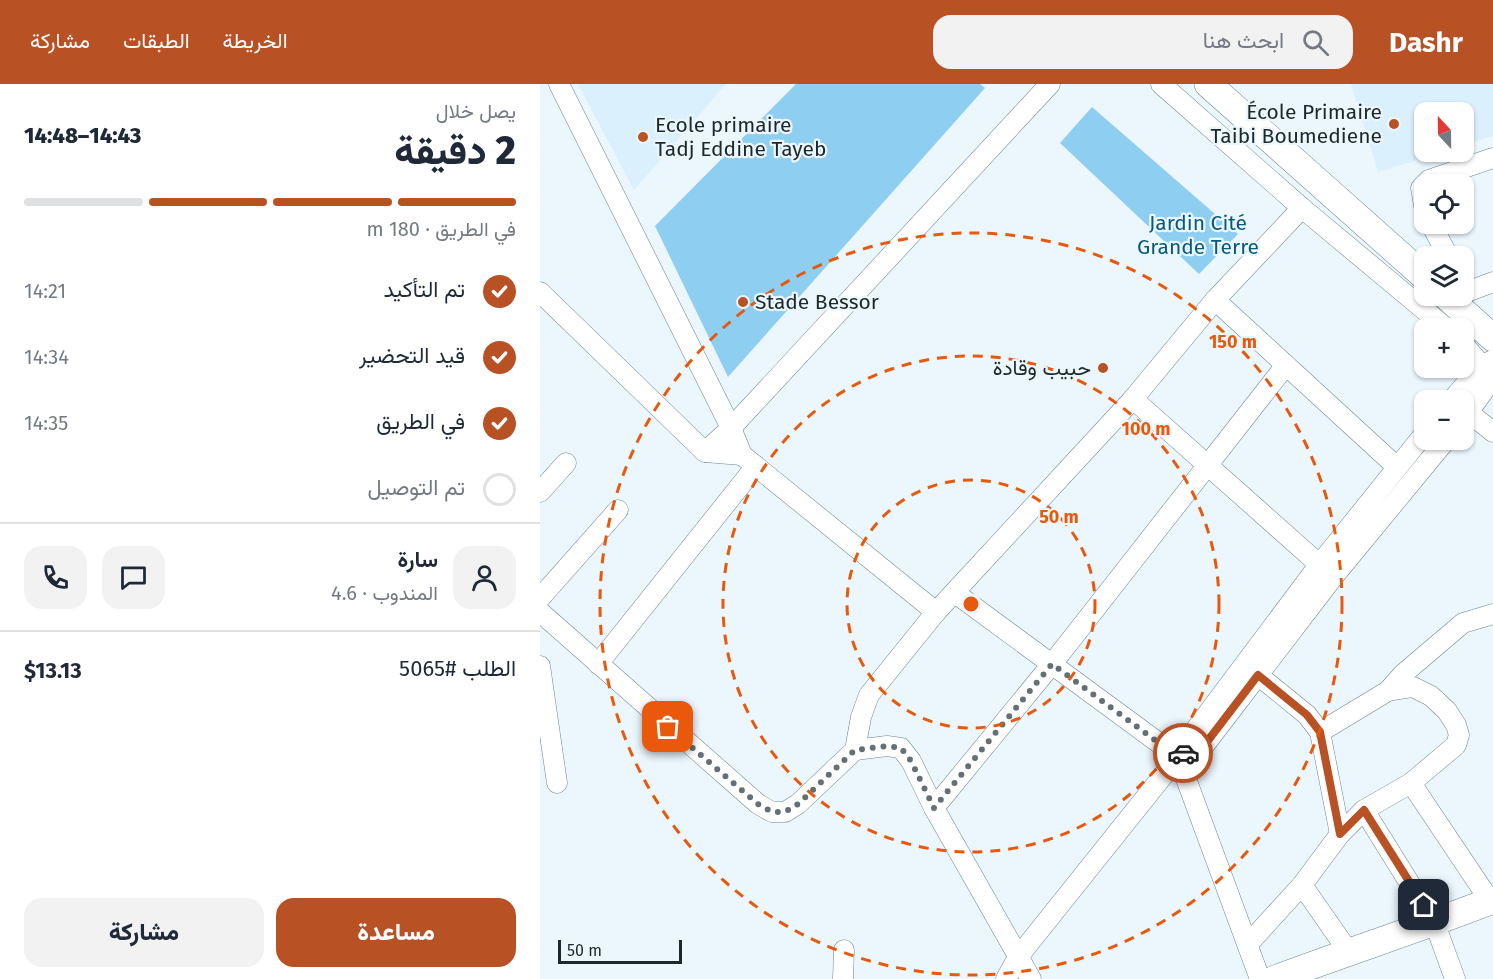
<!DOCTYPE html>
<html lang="ar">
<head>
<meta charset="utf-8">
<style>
  body { margin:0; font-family:"Fira Sans",Vazirmatn,sans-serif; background:#f2f2f3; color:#1f2937; direction:rtl; height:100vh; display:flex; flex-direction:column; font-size:22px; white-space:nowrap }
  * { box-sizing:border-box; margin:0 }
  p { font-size:20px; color:#747a83 }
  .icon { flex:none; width:33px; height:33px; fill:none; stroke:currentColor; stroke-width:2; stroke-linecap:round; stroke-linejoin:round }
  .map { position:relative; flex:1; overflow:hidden; direction:ltr }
  .sheet { display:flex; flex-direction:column; background:#fff; width:540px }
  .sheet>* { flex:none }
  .needle { width:39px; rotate:338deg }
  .buttons { position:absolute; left:874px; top:18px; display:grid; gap:12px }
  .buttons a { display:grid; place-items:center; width:60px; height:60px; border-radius:12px; background:#fff; box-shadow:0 2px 4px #0004; font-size:30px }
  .scale { position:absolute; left:18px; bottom:15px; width:124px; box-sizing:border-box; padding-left:6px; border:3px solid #1d282e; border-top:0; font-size:16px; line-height:21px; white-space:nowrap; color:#1d282e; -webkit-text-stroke:4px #ebf6fd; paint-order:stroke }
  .pin { position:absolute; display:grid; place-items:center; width:51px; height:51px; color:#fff; margin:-26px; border-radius:12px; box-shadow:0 3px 9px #0006 }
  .courier { position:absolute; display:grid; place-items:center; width:60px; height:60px; margin:-30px; border:4px solid #b85225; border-radius:50%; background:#fff; color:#222; box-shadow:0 2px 8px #0007 }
  .overview em { font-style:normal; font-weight:800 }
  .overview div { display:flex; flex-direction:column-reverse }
  .overview { display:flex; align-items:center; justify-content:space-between; height:102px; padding:0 24px }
  h1 { font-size:39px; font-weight:800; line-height:45px }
  .bar { display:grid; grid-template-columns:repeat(4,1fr); gap:9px 6px; align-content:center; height:72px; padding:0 24px }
  .bar i { height:8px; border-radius:4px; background:#e0e1e3 }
  .bar .active { background:#b85225 }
  .bar p { grid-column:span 4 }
  .line { display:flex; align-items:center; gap:15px; padding:0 24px; border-top:2px solid #e0e1e3 }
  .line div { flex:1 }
  .round { display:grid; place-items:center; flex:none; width:63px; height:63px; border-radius:18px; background:#f2f2f3 }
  ol { padding:0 24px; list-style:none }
  li { display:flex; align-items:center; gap:18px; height:66px }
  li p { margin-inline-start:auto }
  li .icon { padding:6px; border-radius:50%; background:#b85225; color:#fff; stroke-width:4 }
  li:last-child { color:#747a83 }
  li i { width:33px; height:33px; border:3px solid #e0e1e3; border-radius:50% }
  .button { display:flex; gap:12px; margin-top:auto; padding:12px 24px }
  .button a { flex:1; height:69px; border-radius:18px; background:#b85225; color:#fff; font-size:24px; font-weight:800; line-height:69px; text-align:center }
  .button a+a { background:#f2f2f3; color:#1f2937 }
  header { display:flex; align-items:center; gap:36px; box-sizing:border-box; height:84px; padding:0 30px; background:#b85225; color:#fff }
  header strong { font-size:28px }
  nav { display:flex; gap:33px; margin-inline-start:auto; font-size:21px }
  .search { width:420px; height:54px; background:#f2f2f3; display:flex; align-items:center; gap:15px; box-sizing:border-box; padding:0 21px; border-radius:18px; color:#747a83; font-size:22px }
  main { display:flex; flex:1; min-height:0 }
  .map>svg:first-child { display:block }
  .built { fill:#daf0fc }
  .green { fill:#8ecef1 }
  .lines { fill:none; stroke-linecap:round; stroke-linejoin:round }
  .street-casing { stroke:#6b8594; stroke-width:21 }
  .secondary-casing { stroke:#6b8594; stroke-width:28 }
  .street { stroke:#fff; stroke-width:20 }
  .secondary { stroke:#fff; stroke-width:27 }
  .done { stroke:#657076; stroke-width:6; stroke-dasharray:0 10.8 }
  .route { stroke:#b85225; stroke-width:8 }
  .ring { fill:none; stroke:#e8590c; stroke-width:3; stroke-dasharray:10 8 }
  .poi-dot { fill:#b85225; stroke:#ebf6fd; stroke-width:2 }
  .labels { text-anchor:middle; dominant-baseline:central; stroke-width:4.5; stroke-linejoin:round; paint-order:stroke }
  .poi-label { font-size:21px; fill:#1d282e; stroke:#ebf6fd; text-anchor:end }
  .park-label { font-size:21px; fill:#065b7d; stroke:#ebf6fd }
  .centre { fill:#e8590c; stroke:#ebf6fd; stroke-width:3 }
  .ring-label { font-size:18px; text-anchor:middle; font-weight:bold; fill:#e8590c; stroke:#ebf6fd; stroke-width:4.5; stroke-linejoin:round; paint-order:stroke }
</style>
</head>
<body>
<header>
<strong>Dashr</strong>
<div class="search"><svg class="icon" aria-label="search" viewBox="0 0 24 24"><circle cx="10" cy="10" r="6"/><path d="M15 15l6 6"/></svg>ابحث هنا</div>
<nav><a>الخريطة</a><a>الطبقات</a><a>مشاركة</a></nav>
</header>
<main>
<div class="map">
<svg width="953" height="895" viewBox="0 0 953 895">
  <rect width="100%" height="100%" fill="#ebf6fd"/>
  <g class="built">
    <polygon points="38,0 186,0 94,106"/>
    <polygon points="811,0 953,0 953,52 924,61 924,28 885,28 885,68 903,68 838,88"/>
  </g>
  <g class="green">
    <polygon points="256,0 440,0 445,4 188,293 115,142"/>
    <polygon points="552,23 698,150 659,190 520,59"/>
  </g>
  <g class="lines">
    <g class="street-casing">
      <g id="street">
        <polyline points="19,0 191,344 202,371 396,528"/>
        <polyline points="762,124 906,244"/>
        <polyline points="885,127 881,104 889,96 953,74"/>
        <polyline points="891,140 908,172"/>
        <polyline points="0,208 165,368 202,371"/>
        <polyline points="924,209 953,198"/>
        <polyline points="675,216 857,383"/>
        <polyline points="924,261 950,291"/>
        <polyline points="593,315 789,489"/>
        <polyline points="912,316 941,282 953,276"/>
        <polyline points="929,329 953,348"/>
        <polyline points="924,334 953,294 953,285"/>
        <polyline points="165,368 191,344 510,0"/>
        <polyline points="0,408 26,379"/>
        <polyline points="415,509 638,673 720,895"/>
        <polyline points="0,514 78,426"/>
        <polyline points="0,528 218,720 232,728 245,728 258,720 315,666 321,633 329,611 396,528 593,315 675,216 762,124 621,0"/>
        <polyline points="58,580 216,382"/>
        <polyline points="0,582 17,699"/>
        <polyline points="718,591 767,631 780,648 848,607 863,590 923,539 953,530"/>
        <polyline points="780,648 800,750"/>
        <polyline points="649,665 650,653 779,481 885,349"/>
        <polyline points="315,666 347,662 361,664 371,677 394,724 491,895"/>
        <polyline points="871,699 950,817"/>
        <polyline points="394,724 512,580 746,281"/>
        <polyline points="824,726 895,840 915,895"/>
        <polyline points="762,801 808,867"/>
        <polyline points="709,859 762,801 800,750 824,726 871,699 916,661 919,651 916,641 907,627 891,612 873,603 848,607"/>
        <polyline points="303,895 304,866"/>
        <polyline points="466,895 478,873 638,673 649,665 663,663 794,492 906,356"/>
      </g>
    </g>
    <g class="secondary-casing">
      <g id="secondary">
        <polyline points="668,0 885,193"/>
        <polyline points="906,212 953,254"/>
        <path d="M 735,895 C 807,868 881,844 953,816"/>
      </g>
    </g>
    <use href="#street" class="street"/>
    <use href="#secondary" class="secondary"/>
  </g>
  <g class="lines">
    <polyline class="done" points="128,643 218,720 232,728 245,728 258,720 315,666 347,662 361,664 371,677 394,724 512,580 638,673 643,669"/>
    <polyline class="route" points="643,669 649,665 663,663 718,591 767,631 780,648 800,750 824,726 884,821"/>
  </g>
  <g class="ring">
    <circle cx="431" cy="520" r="124"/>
    <circle cx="431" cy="520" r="248"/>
    <circle cx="431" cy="520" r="371"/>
  </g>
  <g class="poi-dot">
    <circle cx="854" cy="40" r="6"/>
    <circle cx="103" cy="53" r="6"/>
    <circle cx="203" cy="218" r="6"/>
    <circle cx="563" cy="284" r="6"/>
  </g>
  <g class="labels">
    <g class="poi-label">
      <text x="842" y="28">École Primaire<tspan x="842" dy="24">Taibi Boumediene</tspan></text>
      <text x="115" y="41" text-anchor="start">Ecole primaire<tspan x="115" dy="24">Tadj Eddine Tayeb</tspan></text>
      <text x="215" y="218" text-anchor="start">Stade Bessor</text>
      <text x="551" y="284">حبيب وقادة</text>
    </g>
    <g class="park-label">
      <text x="658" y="139">Jardin Cité<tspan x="658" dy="24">Grande Terre</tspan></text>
    </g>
  </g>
  <circle cx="431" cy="520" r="9" class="centre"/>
  <g class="ring-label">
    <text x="693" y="264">150 m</text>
    <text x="606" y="351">100 m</text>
    <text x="519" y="439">50 m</text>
  </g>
</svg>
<div class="buttons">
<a><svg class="needle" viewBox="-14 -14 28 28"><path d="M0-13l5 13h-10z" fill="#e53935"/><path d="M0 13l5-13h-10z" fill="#747a83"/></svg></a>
<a><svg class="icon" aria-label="locate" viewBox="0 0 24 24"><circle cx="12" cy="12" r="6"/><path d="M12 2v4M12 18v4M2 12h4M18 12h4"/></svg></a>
<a><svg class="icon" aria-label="layers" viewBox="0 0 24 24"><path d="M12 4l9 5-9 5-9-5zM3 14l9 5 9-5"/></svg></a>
<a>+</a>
<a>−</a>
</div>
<div class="scale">50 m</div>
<div class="pin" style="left:128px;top:643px;background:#ea580c"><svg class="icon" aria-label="bag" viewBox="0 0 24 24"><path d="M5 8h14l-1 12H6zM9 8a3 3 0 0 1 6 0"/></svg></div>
<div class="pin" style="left:884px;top:821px;background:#1f2937"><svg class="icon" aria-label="home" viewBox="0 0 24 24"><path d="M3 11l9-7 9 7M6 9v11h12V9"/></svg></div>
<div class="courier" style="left:643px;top:669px"><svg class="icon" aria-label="car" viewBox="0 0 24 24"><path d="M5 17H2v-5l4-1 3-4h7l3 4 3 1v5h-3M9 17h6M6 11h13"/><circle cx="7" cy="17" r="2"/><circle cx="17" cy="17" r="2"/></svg></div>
</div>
<section class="sheet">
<div class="overview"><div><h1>2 دقيقة</h1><p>يصل خلال</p></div><em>14:43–14:48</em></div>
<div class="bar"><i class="active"></i><i class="active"></i><i class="active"></i><i></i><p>في الطريق · 180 m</p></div>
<ol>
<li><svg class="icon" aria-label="check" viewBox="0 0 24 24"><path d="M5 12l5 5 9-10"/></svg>تم التأكيد<p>14:21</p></li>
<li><svg class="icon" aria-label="check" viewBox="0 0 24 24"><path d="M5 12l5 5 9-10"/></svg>قيد التحضير<p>14:34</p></li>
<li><svg class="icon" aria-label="check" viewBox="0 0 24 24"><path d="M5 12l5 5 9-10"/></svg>في الطريق<p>14:35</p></li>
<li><i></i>تم التوصيل</li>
</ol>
<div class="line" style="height:108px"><a class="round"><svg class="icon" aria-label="person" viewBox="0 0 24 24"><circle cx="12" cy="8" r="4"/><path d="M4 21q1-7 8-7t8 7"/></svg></a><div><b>سارة</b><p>المندوب · 4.6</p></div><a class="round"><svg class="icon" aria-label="chat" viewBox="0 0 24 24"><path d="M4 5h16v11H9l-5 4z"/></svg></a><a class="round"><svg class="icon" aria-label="phone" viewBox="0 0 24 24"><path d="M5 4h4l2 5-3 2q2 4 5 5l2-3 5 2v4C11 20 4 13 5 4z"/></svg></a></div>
<div class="line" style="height:78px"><div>الطلب #5065</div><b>$13.13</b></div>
<div class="button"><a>مساعدة</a><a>مشاركة</a></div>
</section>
</main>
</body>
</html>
